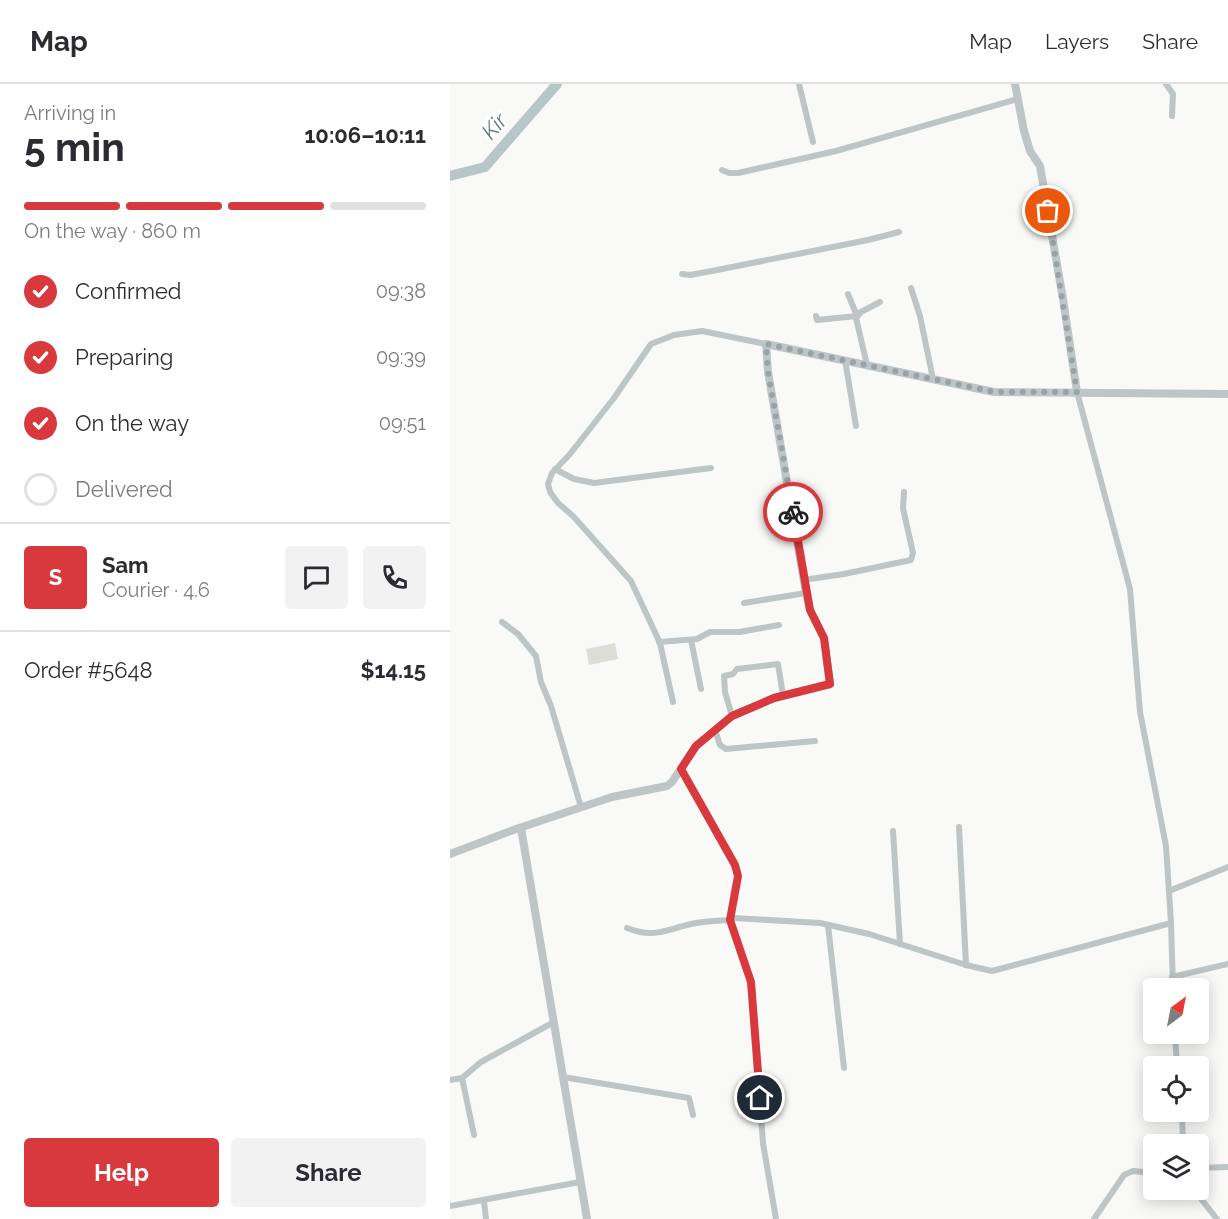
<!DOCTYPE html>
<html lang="en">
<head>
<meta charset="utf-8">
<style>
  body { margin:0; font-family:Raleway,sans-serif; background:#f2f2f3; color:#2b2b33; height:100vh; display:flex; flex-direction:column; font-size:22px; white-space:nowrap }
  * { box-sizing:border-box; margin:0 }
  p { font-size:20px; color:#7c7c81 }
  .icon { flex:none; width:33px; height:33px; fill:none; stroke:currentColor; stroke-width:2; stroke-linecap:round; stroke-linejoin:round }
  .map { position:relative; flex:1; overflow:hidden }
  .details { display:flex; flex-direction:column; background:#fff; width:450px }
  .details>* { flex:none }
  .needle { width:39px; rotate:32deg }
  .buttons { position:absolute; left:693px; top:894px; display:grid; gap:12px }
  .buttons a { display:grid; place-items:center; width:66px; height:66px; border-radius:6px; background:#fff; box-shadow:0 3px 15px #0003; font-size:30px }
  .pin { position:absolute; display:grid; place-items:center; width:51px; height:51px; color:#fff; margin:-26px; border:3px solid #fff; border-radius:50%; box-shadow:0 2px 6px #0007 }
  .courier { position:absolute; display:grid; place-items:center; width:60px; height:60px; margin:-30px; border:4px solid #d7393d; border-radius:50%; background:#fff; color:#222; box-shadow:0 2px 8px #0007 }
  .head em { font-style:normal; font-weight:700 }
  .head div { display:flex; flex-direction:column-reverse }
  .head { display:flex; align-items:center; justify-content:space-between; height:102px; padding:0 24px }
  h1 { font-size:39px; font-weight:700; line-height:45px }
  .bar { display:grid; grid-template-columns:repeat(4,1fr); gap:9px 6px; align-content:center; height:72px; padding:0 24px }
  .bar i { height:8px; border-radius:4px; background:#e1e1e2 }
  .bar .current { background:#d7393d }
  .bar p { grid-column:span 4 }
  .line { display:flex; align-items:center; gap:15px; padding:0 24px; border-top:2px solid #e1e1e2 }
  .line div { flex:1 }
  .round { display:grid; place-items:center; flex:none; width:63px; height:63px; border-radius:6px; background:#f2f2f3 }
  ol { padding:0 24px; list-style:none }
  li { display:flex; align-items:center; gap:18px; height:66px }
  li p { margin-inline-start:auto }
  li .icon { padding:6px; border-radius:50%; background:#d7393d; color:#fff; stroke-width:4 }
  li:last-child { color:#7c7c81 }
  li i { width:33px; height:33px; border:3px solid #e1e1e2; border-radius:50% }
  .button { display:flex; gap:12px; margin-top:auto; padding:12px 24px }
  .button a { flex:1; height:69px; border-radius:6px; background:#d7393d; color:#fff; font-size:24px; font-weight:700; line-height:69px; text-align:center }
  .button a+a { background:#f2f2f3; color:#2b2b33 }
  header { display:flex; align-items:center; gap:36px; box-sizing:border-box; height:84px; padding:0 30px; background:#fff; border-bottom:2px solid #e1e1e2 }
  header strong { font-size:28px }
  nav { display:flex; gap:33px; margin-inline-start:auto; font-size:21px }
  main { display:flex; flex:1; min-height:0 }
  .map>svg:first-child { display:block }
  .green { fill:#dbded7 }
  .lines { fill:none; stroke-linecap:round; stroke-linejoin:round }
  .river { stroke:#b7c6c7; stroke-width:10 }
  .minor { stroke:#bec5c6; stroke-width:6 }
  .tertiary { stroke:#bec5c6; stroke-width:8 }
  .done { stroke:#97a4a6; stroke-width:6; stroke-dasharray:0 10.8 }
  .route { stroke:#d7393d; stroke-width:8 }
  .labels { text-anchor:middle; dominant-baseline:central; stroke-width:6; stroke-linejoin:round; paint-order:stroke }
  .water-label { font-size:22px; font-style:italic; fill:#61797a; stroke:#fff }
</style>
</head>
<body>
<header>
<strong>Map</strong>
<nav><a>Map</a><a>Layers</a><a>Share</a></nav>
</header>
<main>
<section class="details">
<div class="head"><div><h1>5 min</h1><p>Arriving in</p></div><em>10:06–10:11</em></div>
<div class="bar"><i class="current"></i><i class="current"></i><i class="current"></i><i></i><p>On the way · 860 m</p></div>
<ol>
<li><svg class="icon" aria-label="check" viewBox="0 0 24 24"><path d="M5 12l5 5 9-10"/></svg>Confirmed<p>09:38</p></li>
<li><svg class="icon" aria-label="check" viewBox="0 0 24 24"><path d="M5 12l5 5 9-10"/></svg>Preparing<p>09:39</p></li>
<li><svg class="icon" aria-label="check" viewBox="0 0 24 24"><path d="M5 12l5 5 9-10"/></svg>On the way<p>09:51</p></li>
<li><i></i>Delivered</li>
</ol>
<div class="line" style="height:108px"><b class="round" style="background:#d7393d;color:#fff">S</b><div><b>Sam</b><p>Courier · 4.6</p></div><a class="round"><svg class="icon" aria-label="chat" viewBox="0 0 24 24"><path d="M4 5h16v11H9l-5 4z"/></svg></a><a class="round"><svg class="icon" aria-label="phone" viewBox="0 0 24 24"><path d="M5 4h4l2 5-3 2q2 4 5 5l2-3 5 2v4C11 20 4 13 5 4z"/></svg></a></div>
<div class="line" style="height:78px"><div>Order #5648</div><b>$14.15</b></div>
<div class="button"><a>Help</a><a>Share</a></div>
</section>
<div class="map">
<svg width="778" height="1135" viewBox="0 0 778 1135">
  <rect width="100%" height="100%" fill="#f9f9f7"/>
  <polygon class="green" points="165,559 168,575 139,581 136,565"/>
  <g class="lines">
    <polyline class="river" points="0,92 35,83 107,0"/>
    <g class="minor">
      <polyline points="349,0 363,58"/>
      <polyline points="716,0 723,10 722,32"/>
      <polyline points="272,86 279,89 288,89 386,67 568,15"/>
      <polyline points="232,190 240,191 262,187 418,156 449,148"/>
      <polyline points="461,204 470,232 483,295"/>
      <polyline points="366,232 367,236 407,232 398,210"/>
      <polyline points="395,276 406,342"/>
      <polyline points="417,281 406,234 411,228 430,218"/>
      <polyline points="627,308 680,505 690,628 716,762 721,839 723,904"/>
      <polyline points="105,385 124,395 144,399 261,384"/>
      <polyline points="353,496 394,490 461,476 463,469 453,424 454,408"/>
      <polyline points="294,519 356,509"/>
      <polyline points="52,538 68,550 86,572 91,598 101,622 131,723"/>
      <polyline points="241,556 251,605"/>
      <polyline points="209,558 247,555 260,548 289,548 329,541"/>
      <polyline points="223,618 210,559 181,497 123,432 108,419 100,408 98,400 102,389 120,370 164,314 201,260 224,251 252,247 316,260"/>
      <polyline points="282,632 275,608 274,592 283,590 287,585 328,580 333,611"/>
      <polyline points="265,646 270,661 276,665 365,657"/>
      <polyline points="231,685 280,770 288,792 280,836 301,898 313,1059 326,1135"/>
      <polyline points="509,743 516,881"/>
      <polyline points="443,747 450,860"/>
      <polyline points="719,807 778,783"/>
      <polyline points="378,841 394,984"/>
      <path d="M 177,844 C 202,854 213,847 237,841 C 251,837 266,837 280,836 L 284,834 L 370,839 L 419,850 L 516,881 L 542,887 L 721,839"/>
      <polyline points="722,893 778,880"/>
      <polyline points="725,950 727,982"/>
      <polyline points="113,993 239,1014 243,1031"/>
      <polyline points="0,996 12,994"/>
      <polyline points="732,1028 733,1060"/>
      <polyline points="24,1051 12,994 31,978 104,938"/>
      <polyline points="748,1084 778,1083"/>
      <polyline points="744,1106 767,1135"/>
      <polyline points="34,1117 36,1135"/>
      <polyline points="0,1122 130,1098"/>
      <polyline points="644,1135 674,1091 683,1087 704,1089"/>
    </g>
    <g class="tertiary">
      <polyline points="565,0 574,47 580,67 590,82 613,215 627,308"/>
      <polyline points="71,744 137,1135"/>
      <polyline points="0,770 66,745 162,713 217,702 222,698 246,662 282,632 324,614 380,600 374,554 360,526 356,509 318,288 316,260 544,308 778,310"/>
    </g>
  </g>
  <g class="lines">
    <polyline class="done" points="343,428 318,288 316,260 544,308 627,308 598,127"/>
    <polyline class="route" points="310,1014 301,898 280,836 288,792 285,781 231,685 246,662 282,632 324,614 380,600 374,554 360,526 343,428"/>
  </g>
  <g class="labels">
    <g class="water-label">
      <text transform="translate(44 42) rotate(-49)">Kir</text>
    </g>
  </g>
</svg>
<div class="buttons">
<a><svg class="needle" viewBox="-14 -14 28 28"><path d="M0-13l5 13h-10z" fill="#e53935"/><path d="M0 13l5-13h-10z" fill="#7c7c81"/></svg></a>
<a><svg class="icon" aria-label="locate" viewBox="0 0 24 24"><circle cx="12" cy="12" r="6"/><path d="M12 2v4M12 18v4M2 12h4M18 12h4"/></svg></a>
<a><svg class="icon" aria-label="layers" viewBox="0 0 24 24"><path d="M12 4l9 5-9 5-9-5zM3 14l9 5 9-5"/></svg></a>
</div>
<div class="pin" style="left:598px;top:127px;background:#ea580c"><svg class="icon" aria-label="bag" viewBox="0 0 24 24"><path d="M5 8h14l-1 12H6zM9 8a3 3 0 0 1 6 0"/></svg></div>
<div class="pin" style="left:310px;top:1014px;background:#1f2937"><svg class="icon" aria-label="home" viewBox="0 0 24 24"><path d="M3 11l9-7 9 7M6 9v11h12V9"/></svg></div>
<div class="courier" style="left:343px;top:428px"><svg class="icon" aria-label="bike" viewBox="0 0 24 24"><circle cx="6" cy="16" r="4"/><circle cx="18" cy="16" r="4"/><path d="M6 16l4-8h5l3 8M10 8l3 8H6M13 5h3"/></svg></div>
</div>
</main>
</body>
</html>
